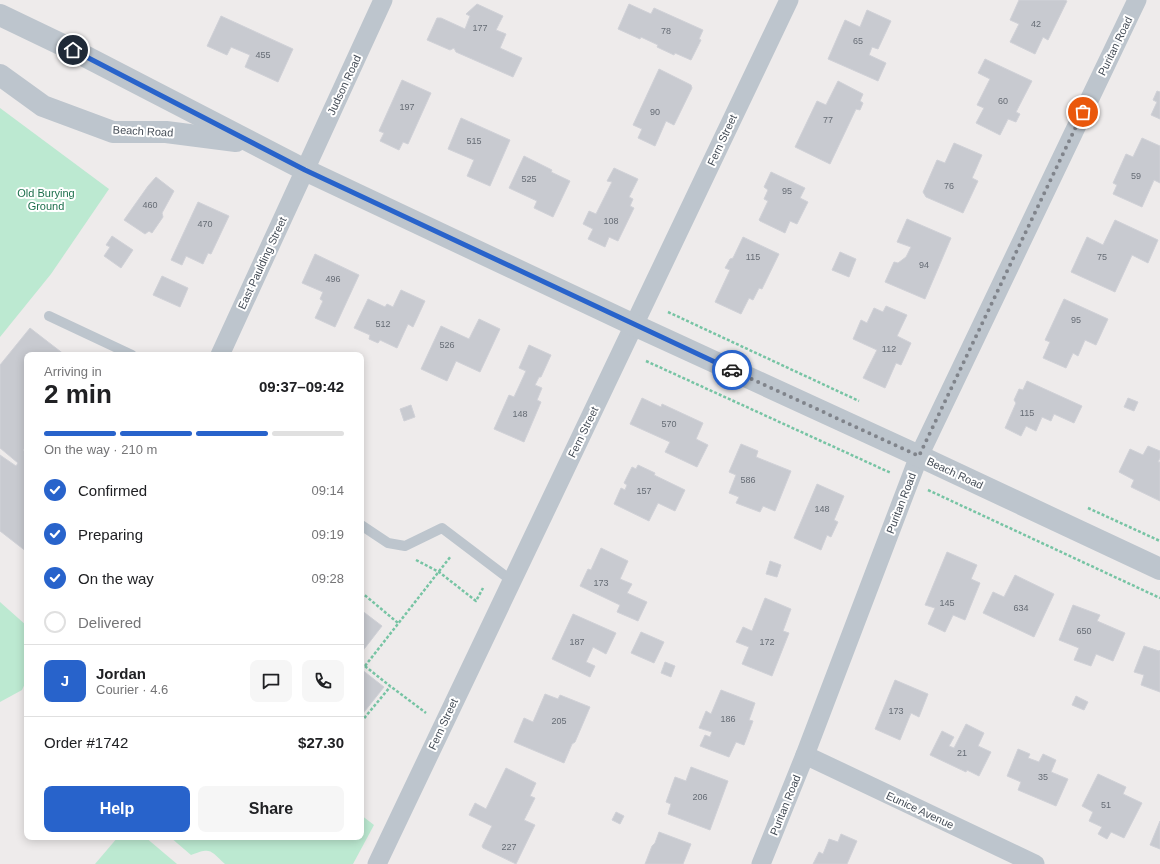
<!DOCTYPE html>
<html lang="en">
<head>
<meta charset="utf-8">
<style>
  body { margin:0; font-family:Helvetica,sans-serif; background:#f6f6f6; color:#202124; height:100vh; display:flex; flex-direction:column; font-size:15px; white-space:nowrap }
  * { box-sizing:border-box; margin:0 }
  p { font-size:13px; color:#757577 }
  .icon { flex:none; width:22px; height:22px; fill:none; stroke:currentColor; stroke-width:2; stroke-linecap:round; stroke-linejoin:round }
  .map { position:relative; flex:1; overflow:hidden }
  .sheet { position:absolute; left:24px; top:352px; width:340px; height:488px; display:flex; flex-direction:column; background:#fff; border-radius:8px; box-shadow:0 2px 10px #0003 }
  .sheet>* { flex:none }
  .pin { position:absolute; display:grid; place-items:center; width:34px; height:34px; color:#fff; margin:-17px; border:2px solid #fff; border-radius:50%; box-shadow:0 1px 4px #0007 }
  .courier { position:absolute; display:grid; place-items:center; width:40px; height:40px; margin:-20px; border:3px solid #2863cb; border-radius:50%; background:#fff; color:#222; box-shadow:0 1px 5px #0007 }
  .overview em { font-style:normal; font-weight:600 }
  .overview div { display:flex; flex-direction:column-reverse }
  .overview { display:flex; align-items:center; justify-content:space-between; height:68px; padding:0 20px }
  h1 { font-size:26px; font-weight:600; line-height:30px }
  .bar { display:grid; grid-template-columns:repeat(4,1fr); gap:6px 4px; align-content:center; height:48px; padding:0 20px }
  .bar i { height:5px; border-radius:3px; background:#e0e0e0 }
  .bar .on { background:#2863cb }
  .bar p { grid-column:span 4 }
  .line { display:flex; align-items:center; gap:10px; padding:0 20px; border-top:1px solid #e0e0e0 }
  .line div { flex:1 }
  .round { display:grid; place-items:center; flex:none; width:42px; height:42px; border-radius:8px; background:#f6f6f6 }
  ol { padding:0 20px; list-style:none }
  li { display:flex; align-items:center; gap:12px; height:44px }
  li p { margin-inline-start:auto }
  li .icon { padding:4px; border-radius:50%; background:#2863cb; color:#fff; stroke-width:4 }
  li:last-child { color:#757577 }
  li i { width:22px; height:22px; border:2px solid #e0e0e0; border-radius:50% }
  .primary-button { display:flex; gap:8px; margin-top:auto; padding:8px 20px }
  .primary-button a { flex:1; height:46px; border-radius:8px; background:#2863cb; color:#fff; font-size:16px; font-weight:600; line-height:46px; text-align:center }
  .primary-button a+a { background:#f6f6f6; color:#202124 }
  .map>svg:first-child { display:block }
  .green { fill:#bce9d1 }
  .building { fill:#c8cad0; stroke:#d0d1d7 }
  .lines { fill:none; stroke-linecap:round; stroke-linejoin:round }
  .path { stroke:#77c4a4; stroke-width:2.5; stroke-dasharray:3 2; stroke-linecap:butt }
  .service { stroke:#bdc5cd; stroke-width:10 }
  .minor { stroke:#bdc5cd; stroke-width:19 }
  .tertiary { stroke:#bdc5cd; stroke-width:22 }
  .done { stroke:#80848b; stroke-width:4; stroke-dasharray:0 7.2 }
  .route { stroke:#2863cb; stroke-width:5 }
  .labels { text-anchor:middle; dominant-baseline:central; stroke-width:4; stroke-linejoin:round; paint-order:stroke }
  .number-label { font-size:9px; fill:#666c75 }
  .street-label { font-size:11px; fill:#454d57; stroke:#fff }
  .park-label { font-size:11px; fill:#1e704d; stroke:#fff }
</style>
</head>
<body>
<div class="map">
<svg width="1160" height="864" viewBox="0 0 1160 864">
  <rect width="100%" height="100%" fill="#eeebeb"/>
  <g class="green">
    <polygon points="0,108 109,189 51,274 0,337"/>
    <polygon points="0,602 27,626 27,679 22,690 0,702"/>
    <path d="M 361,815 L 374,825 L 353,864 L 225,864 C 210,850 211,847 191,855 L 170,837 L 361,837 Z"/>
    <polygon points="118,837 145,837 177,864 95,864"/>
  </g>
  <g class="building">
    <polygon points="1019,0 1064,0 1067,1 1048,40 1043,37 1035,54 1010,42 1019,24 1010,20"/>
    <polygon points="477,4 503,16 496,30 506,34 500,48 522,58 513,77 456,52 454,48 450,50 427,40 437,18 441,18 465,29 470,16 466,14"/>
    <polygon points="629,4 651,14 654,8 703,30 699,39 701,40 691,60 675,53 674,55 657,47 658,45 641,37 640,39 618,29"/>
    <polygon points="867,10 891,21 878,49 872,47 869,55 886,63 878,81 828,59 845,20 860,27"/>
    <polygon points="221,16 293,49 278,82 245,67 250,55 231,47 227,55 207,46"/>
    <polygon points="985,59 1032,81 1016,112 1020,114 1016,122 1008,119 1000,135 976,123 984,108 977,105 990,79 978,73"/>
    <polygon points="659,69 691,85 692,88 674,125 666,121 655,146 638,138 642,129 633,125"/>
    <polygon points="402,80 431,93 408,144 403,142 399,150 380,141 384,133 379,131"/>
    <polygon points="838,81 863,94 860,101 863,103 860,110 856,109 830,164 795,147 817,101 826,105"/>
    <polygon points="1157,91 1160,92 1160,119 1151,115 1157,102 1153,100"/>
    <polygon points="461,118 510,140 490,186 467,176 474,160 448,149"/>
    <polygon points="1142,138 1160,146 1160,183 1154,180 1142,207 1113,194 1117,185 1113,183 1126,154 1133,157"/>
    <polygon points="954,143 982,155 972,178 978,181 963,213 926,197 923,192 937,160 945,163"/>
    <polygon points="524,156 552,170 551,172 570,181 553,217 534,208 537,201 509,188"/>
    <polygon points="614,168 638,179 629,197 633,199 630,206 634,208 618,241 609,237 605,247 588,239 593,229 583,224 589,211 596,214 612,182 607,181"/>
    <polygon points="771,172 805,188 800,198 808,202 797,224 790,221 785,233 760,221 759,220 768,201 764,199 768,190 764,187"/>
    <polygon points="156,177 174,191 162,213 163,217 152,233 149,231 145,234 124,220 148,186"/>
    <polygon points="198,202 229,216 211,254 208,253 203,264 186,256 182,265 171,260"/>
    <polygon points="907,219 951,238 925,299 885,282 894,262 898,263 906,257 911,247 897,242"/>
    <polygon points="1115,220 1158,240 1148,263 1132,255 1115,292 1071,272 1087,237 1103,245"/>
    <polygon points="112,236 133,250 121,268 104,256 110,247 106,245"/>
    <polygon points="743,237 779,254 762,289 759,288 753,300 749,298 741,314 715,302 730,270 725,268 730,259 733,258"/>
    <polygon points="840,252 856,259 849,277 832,270"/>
    <polygon points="315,254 359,275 335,327 315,318 323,301 320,299 323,292 302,283"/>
    <polygon points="162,276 188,288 180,307 153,295"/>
    <polygon points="401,290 425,301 413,327 408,324 397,348 380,340 378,343 369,339 370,335 354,328 368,299 385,307 387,304 393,307"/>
    <polygon points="1064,299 1108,319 1096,345 1085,340 1078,356 1073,353 1066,368 1043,358 1050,342 1045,340"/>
    <polygon points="886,306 907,315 897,336 911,343 901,365 896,363 885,388 863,378 877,350 853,339 861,320 867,323 874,308 883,312"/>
    <polygon points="479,319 500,329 480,372 456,361 447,381 421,369 441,326 469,339"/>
    <polygon points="30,328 65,355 27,355 27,446 23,450 26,452 24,455 27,458 27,552 0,531 0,455 16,466 18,463 0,448 0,365"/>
    <polygon points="529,345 551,355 541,377 539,377 535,385 542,388 537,400 541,402 524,442 494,429 509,395 514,397 526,371 519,368"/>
    <polygon points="1027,381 1082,406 1074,423 1054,414 1051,421 1042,417 1036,431 1026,426 1021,436 1005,428 1016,403 1014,400 1019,389 1023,390"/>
    <polygon points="642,398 661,407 662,404 703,423 696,439 708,445 697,467 665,452 670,442 630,424"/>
    <polygon points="1128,398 1138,402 1134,411 1124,407"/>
    <polygon points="411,405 415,417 404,421 400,409"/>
    <polygon points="741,444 758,451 756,457 791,471 775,511 763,506 760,512 736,503 739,497 729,493 736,475 729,472"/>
    <polygon points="1148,446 1160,451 1160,458 1158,462 1160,462 1160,501 1131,487 1134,480 1119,472 1130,449 1143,455"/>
    <polygon points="638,465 655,473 654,475 685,490 675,511 658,503 649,521 614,504 621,488 625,490 627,485 624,483 632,467 636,469"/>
    <polygon points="817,484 844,496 834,520 838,522 831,537 827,535 821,550 794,538"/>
    <polygon points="601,548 628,561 620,579 632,584 627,593 647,602 638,621 617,612 620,605 580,586 588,569 591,570"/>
    <polygon points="947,552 977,565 971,579 980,583 965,620 953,615 945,632 928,624 935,608 925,605"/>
    <polygon points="770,561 781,565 777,577 766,574"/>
    <polygon points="1015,575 1054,594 1034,637 983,613 993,592 1004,597"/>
    <polygon points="765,598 791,609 783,631 789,633 772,676 742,664 749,647 736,642 743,627 752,631"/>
    <polygon points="1073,605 1100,615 1097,621 1125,633 1113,661 1096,654 1091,666 1074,660 1079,648 1059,640"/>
    <polygon points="361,610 382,626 361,653"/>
    <polygon points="573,614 616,633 606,654 593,647 586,662 595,666 590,677 552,659"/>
    <polygon points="641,632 664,642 654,663 631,653"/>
    <polygon points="1144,646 1159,651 1160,650 1160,692 1141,685 1144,675 1134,672"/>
    <polygon points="665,662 675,666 671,677 661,673"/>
    <polygon points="361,669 384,687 361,716"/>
    <polygon points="895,680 928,694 919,717 911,713 900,740 875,729"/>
    <polygon points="721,690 755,703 749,720 753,721 744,745 736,742 729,757 700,746 705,735 710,737 712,732 699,728 706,711 711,714"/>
    <polygon points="545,694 558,699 560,695 590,707 575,742 572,744 564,763 514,742 524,718 533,722"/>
    <polygon points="1076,696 1088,702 1084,710 1072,705"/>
    <polygon points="966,724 984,733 978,746 991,752 979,776 967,770 966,772 930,755 942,731 954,737 949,746 954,748"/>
    <polygon points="1018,749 1030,754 1028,758 1039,762 1043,754 1056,760 1051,772 1068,779 1056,806 1018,790 1021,782 1007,776"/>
    <polygon points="691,767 728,781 710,830 668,814 671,804 666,802 675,777 686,781"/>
    <polygon points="506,768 536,783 530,796 535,798 524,820 535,825 516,864 483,848 482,846 492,826 469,815 475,803 486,809"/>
    <polygon points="1098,774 1126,787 1123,794 1142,803 1124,838 1111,832 1107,839 1098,834 1102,827 1089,821 1093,812 1082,806"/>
    <polygon points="616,812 624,816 620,824 612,820"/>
    <polygon points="1160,821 1160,849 1150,845"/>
    <polygon points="659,832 691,844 683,864 645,864 652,846 655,843"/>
    <polygon points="841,834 857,841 847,864 813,864 819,852 823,854 829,839 838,842"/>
  </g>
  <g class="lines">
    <g class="path">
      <polyline points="668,312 859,401"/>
      <polyline points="646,361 891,473"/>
      <polyline points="928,490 1160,598"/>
      <polyline points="1088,508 1160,541"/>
      <polyline points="416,560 439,572 476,601 483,588"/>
      <polyline points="361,592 398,623"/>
      <polyline points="361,663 390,686 426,713"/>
      <polyline points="365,666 451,556"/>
      <polyline points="361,722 390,687"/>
    </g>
    <g class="service">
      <polyline points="49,316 132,355"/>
      <polyline points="361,525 388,543 405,546 442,528 512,581"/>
    </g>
    <g class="minor">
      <polyline points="220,355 383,0"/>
      <polyline points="805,755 1035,864"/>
      <polyline points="377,864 789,0"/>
      <polyline points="761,864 805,755 919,456 1137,0"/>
    </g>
    <g class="tertiary">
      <polyline points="0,15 73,50 305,170 634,325 919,456 1160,569"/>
      <polyline points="0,75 43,106 113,132 166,132 236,141"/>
    </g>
  </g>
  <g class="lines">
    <polyline class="done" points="732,370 919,456 1083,112"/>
    <polyline class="route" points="73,50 305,170 732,370"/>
  </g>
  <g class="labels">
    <g class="number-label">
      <text x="1036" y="24">42</text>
      <text x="480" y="28">177</text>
      <text x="666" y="31">78</text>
      <text x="858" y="41">65</text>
      <text x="263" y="55">455</text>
      <text x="1003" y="101">60</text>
      <text x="407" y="107">197</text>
      <text x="655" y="112">90</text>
      <text x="828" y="120">77</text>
      <text x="474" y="141">515</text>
      <text x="1136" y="176">59</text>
      <text x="529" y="179">525</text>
      <text x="949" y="186">76</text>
      <text x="787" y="191">95</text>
      <text x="150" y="205">460</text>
      <text x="611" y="221">108</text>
      <text x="205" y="224">470</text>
      <text x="753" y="257">115</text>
      <text x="1102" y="257">75</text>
      <text x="924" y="265">94</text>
      <text x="333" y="279">496</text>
      <text x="1076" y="320">95</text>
      <text x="383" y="324">512</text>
      <text x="447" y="345">526</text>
      <text x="889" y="349">112</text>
      <text x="1027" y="413">115</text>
      <text x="520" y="414">148</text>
      <text x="669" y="424">570</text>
      <text x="748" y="480">586</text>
      <text x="644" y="491">157</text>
      <text x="822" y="509">148</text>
      <text x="601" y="583">173</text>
      <text x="947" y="603">145</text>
      <text x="1021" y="608">634</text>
      <text x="1084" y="631">650</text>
      <text x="577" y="642">187</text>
      <text x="767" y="642">172</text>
      <text x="896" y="711">173</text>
      <text x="728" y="719">186</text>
      <text x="559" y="721">205</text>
      <text x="962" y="753">21</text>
      <text x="1043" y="777">35</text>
      <text x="700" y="797">206</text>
      <text x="1106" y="805">51</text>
      <text x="509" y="847">227</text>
    </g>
    <g class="street-label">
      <text transform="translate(1115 46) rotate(-64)">Puritan Road</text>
      <text transform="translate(344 85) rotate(-65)">Judson Road</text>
      <text transform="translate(143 131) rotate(3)">Beach Road</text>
      <text transform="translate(722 140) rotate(-65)">Fern Street</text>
      <text transform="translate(262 263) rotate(-65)">East Paulding Street</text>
      <text transform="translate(583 432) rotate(-64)">Fern Street</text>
      <text transform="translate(955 473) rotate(25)">Beach Road</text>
      <text transform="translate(901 503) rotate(-69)">Puritan Road</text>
      <text transform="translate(443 724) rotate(-65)">Fern Street</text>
      <text transform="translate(785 805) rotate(-68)">Puritan Road</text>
      <text transform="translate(920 810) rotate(25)">Eunice Avenue</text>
    </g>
    <g class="park-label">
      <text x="46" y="193">Old Burying<tspan x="46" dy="13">Ground</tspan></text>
    </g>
  </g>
</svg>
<div class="pin" style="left:1083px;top:112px;background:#ea580c"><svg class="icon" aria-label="bag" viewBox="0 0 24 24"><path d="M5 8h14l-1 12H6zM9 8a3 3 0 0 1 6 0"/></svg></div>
<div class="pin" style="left:73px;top:50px;background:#1f2937"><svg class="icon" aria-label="home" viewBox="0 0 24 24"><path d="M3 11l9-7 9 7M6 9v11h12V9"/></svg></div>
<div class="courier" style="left:732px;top:370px"><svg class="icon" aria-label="car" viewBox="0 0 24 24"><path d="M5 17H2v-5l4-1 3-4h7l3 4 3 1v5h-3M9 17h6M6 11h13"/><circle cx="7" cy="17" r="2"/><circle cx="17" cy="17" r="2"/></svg></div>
<section class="sheet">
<div class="overview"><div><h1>2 min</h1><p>Arriving in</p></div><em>09:37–09:42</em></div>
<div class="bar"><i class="on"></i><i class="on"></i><i class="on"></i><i></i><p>On the way · 210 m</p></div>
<ol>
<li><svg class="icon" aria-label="check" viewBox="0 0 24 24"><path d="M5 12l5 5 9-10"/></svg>Confirmed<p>09:14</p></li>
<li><svg class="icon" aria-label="check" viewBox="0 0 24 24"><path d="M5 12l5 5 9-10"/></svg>Preparing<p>09:19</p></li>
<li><svg class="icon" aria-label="check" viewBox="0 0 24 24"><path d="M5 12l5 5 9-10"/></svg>On the way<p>09:28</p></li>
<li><i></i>Delivered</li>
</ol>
<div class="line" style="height:72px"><b class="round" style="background:#2863cb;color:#fff">J</b><div><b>Jordan</b><p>Courier · 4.6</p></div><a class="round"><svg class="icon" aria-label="chat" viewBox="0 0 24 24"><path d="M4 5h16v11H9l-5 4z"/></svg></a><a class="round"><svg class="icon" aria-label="phone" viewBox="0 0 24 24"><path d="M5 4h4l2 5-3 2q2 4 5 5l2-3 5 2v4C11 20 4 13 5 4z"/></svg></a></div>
<div class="line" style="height:52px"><div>Order #1742</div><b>$27.30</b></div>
<div class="primary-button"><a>Help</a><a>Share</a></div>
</section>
</div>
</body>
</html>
